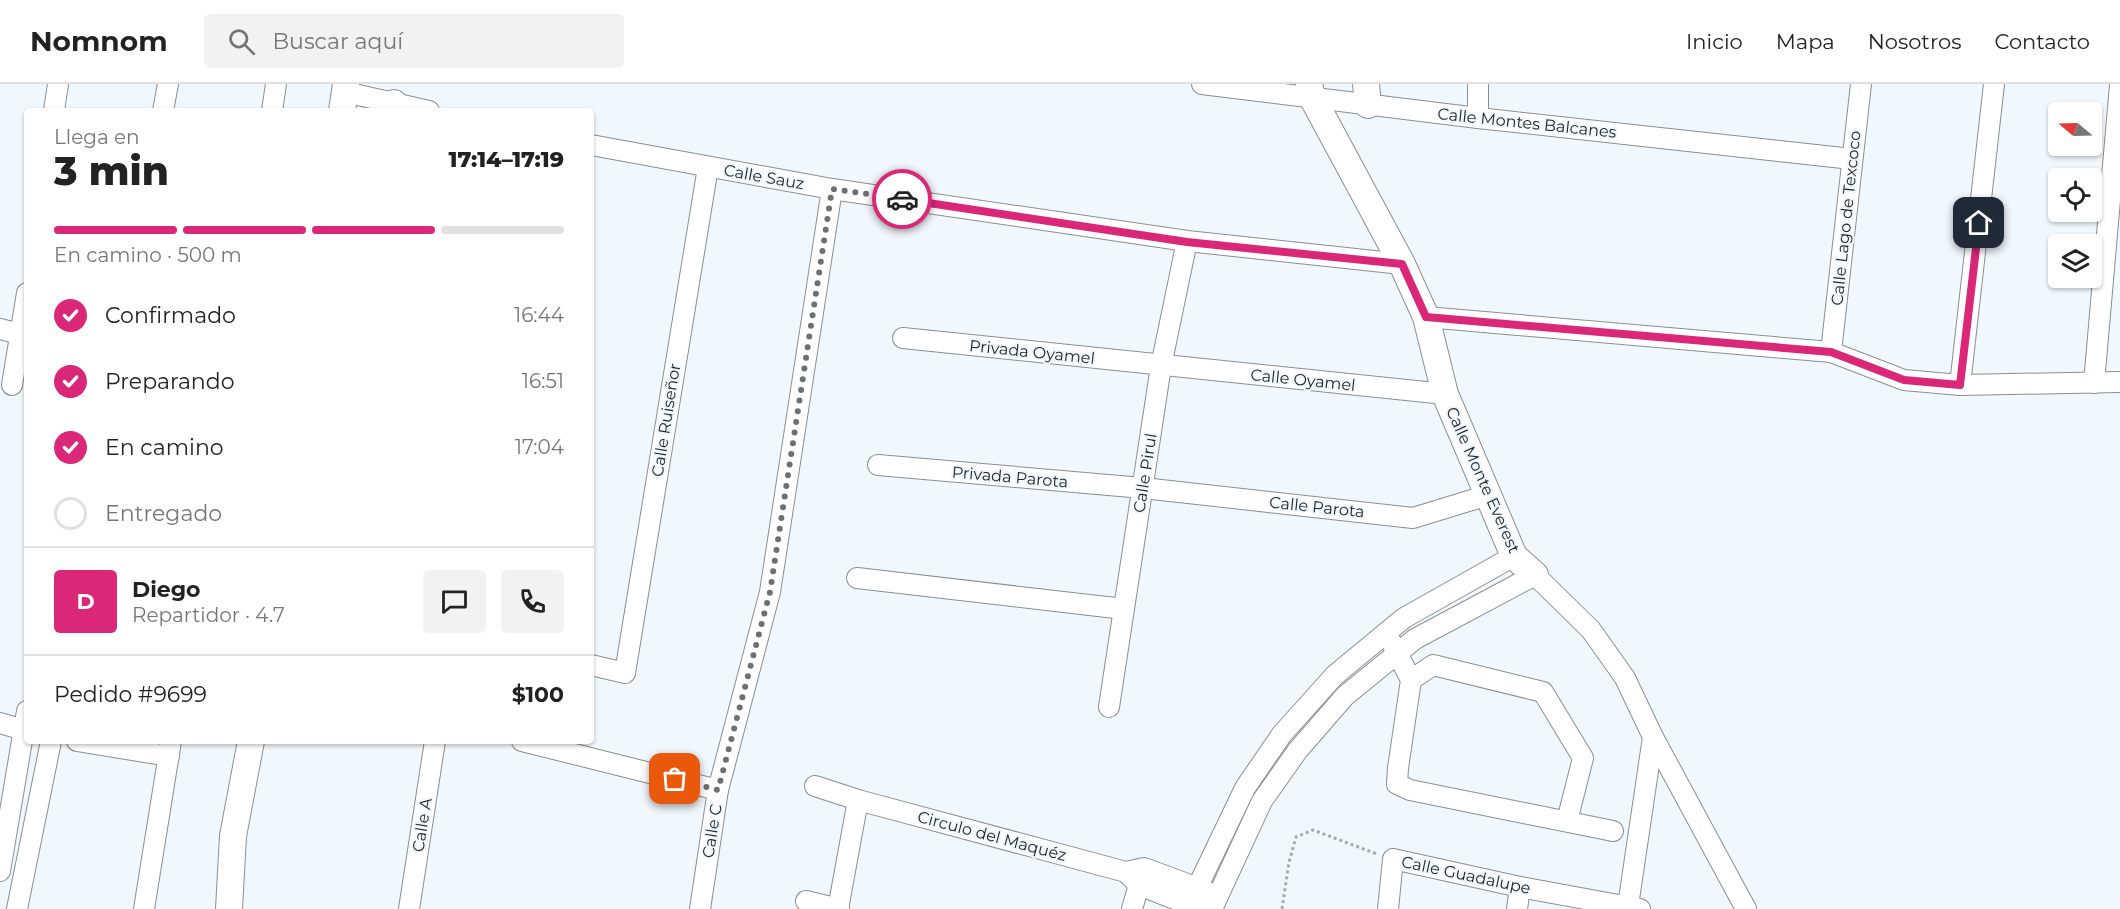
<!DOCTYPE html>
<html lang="es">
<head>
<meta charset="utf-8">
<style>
  body { margin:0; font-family:Montserrat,sans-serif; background:#f2f2f2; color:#222; height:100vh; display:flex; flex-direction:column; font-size:22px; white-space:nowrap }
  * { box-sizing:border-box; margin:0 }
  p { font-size:20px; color:#767676 }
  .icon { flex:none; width:33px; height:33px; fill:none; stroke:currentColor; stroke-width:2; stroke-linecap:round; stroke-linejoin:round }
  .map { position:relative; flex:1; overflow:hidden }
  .drawer { position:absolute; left:24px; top:24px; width:570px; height:636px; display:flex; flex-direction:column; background:#fff; border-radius:6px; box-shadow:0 2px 4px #0004 }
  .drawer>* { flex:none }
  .needle { width:39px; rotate:289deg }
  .buttons { position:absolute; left:2048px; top:18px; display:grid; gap:12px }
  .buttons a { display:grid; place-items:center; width:54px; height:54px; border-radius:6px; background:#fff; box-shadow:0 2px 4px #0004; font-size:30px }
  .pin { position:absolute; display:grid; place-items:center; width:51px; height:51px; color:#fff; margin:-26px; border-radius:12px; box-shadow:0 3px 9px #0006 }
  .courier { position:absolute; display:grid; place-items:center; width:60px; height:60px; margin:-30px; border:4px solid #db2777; border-radius:50%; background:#fff; color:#222; box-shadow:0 2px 8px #0007 }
  .summary em { font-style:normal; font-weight:800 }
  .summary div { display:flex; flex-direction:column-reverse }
  .summary { display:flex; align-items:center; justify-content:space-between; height:102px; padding:0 30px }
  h1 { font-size:39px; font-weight:800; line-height:45px }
  .bar { display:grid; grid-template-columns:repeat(4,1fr); gap:9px 6px; align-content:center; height:72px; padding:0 30px }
  .bar i { height:8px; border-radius:4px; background:#e0e0e0 }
  .bar .on { background:#db2777 }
  .bar p { grid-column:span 4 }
  .line { display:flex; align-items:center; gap:15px; padding:0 30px; border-top:2px solid #e0e0e0 }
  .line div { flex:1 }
  .round { display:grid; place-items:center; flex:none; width:63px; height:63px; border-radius:6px; background:#f2f2f2 }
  ol { padding:0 30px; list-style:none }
  li { display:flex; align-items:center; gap:18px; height:66px }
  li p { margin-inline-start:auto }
  li .icon { padding:6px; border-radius:50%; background:#db2777; color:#fff; stroke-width:4 }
  li:last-child { color:#767676 }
  li i { width:33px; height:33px; border:3px solid #e0e0e0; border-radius:50% }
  header { display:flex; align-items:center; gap:36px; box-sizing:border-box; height:84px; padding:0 30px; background:#fff; border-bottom:2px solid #e0e0e0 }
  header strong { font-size:28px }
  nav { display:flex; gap:33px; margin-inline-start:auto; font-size:21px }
  .search { width:420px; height:54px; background:#f2f2f2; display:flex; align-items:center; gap:15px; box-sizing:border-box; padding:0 21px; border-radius:6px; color:#767676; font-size:22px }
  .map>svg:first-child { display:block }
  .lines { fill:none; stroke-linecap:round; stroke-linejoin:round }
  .minor-casing { stroke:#888f93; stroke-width:22 }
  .major-casing { stroke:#888f93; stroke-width:28 }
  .path { stroke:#a5abae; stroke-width:3; stroke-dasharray:3 3; stroke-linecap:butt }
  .minor { stroke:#fff; stroke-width:20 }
  .major { stroke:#fff; stroke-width:26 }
  .done { stroke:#6b7073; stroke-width:6; stroke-dasharray:0 10.8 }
  .route { stroke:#db2777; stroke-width:8 }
  .labels { text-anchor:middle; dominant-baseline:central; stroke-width:4.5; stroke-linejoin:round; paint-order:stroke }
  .street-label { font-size:16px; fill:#232628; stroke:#f1f8fd }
</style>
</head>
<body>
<header>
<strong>Nomnom</strong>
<div class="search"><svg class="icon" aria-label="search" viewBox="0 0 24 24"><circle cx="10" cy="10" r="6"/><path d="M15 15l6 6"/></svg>Buscar aquí</div>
<nav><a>Inicio</a><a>Mapa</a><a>Nosotros</a><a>Contacto</a></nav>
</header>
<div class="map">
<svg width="2120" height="825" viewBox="0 0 2120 825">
  <rect width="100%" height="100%" fill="#f1f8fd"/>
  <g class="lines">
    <g class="minor-casing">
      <g id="minor">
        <polyline points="1202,0 1478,34 1852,75"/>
        <polyline points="345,8 429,27"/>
        <polyline points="54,27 58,0"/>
        <polyline points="163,27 168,0"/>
        <polyline points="272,27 276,0"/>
        <polyline points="1478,34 1478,0"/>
        <polyline points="591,61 832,105 1187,157 1402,180"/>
        <polyline points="1426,233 1831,268 1904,296 1960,301 2120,298"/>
        <polyline points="0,245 27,252"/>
        <polyline points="903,254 1445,310"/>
        <polyline points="1831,268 1861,0"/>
        <polyline points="2094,299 2120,1"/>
        <polyline points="12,301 27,209"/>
        <polyline points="1960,301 1994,0"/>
        <polyline points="878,381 1143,404 1413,434 1488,411"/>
        <polyline points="857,494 1124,525"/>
        <polyline points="1392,559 1411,596 1398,684 1397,700 1410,706 1613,747"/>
        <polyline points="591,581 625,589 708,83"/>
        <polyline points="1411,596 1433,581 1543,608 1583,674 1567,737"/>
        <polyline points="1109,623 1161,282 1187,157"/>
        <polyline points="0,639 27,647"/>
        <polyline points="77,657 169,672"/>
        <polyline points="522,657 718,706"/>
        <polyline points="815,702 858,716 1126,788 1144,784 1206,807"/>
        <polyline points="0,787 27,627"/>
        <polyline points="1126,788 1139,801 1200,825"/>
        <polyline points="806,817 839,825"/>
        <polyline points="1628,822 1653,653"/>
        <polyline points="17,825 51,657"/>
        <polyline points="144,825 171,657"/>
        <polyline points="409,825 435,657"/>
        <polyline points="700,825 718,706 770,508 832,105"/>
        <polyline points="838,825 858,716"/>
        <polyline points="1132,825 1142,790"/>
        <polyline points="1187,825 1245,704 1282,650 1335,591 1404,534 1514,472"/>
        <polyline points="1212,825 1262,717 1298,666 1345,612 1415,555 1535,491 1591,546 1625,594 1653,653 1746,825"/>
        <polyline points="1388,825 1393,775 1520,803 1640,825"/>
        <polyline points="1517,825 1520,803"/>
      </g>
    </g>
    <g class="major-casing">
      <g id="major">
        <polyline points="1309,0 1312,13 1402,180 1426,233 1445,310 1514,472 1535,491"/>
        <polyline points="1366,0 1368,21"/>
        <polyline points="342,27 346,0"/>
        <polyline points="392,27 394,19"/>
        <polyline points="229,825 233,752 251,657"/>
      </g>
    </g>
    <polyline class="path" points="1282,825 1289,778 1296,753 1313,746 1377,770"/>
    <use href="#minor" class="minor"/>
    <use href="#major" class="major"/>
  </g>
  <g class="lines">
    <polyline class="done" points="675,695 718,706 770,508 832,105 902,115"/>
    <polyline class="route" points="902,115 1187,158 1402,180 1426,233 1831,268 1904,296 1960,301 1979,139"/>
  </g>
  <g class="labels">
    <g class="street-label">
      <text transform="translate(1527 39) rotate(6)">Calle Montes Balcanes</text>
      <text transform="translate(764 93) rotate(10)">Calle Sauz</text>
      <text transform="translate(1846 134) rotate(-84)">Calle Lago de Texcoco</text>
      <text transform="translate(1032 268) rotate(6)">Privada Oyamel</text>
      <text transform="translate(1303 296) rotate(6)">Calle Oyamel</text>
      <text transform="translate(666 336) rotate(-81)">Calle Ruiseñor</text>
      <text transform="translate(1145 389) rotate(-81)">Calle Pirul</text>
      <text transform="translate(1010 393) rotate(5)">Privada Parota</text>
      <text transform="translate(1483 396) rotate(66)">Calle Monte Everest</text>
      <text transform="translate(1317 423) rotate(6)">Calle Parota</text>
      <text transform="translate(422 741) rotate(-81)">Calle A</text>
      <text transform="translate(712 747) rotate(-81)">Calle C</text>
      <text transform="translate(992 752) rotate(15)">Circulo del Maquéz</text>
      <text transform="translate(1466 791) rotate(12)">Calle Guadalupe</text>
    </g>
  </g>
</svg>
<div class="buttons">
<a><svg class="needle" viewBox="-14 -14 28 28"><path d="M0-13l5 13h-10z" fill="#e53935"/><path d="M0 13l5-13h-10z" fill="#767676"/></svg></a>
<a><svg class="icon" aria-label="locate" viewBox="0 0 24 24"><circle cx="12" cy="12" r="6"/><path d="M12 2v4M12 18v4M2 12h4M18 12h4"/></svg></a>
<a><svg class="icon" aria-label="layers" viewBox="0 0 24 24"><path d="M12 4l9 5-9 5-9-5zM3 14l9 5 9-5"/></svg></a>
</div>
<div class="pin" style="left:675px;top:695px;background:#ea580c"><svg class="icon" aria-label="bag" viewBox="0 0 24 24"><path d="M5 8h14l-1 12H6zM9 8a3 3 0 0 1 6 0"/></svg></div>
<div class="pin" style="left:1979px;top:139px;background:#1f2937"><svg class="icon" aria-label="home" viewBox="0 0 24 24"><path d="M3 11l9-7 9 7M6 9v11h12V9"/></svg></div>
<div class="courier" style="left:902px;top:115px"><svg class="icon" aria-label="car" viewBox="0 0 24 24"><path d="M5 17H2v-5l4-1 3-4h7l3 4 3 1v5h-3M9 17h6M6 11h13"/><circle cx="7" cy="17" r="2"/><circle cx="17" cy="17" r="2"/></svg></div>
<section class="drawer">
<div class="summary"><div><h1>3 min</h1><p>Llega en</p></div><em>17:14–17:19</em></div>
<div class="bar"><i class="on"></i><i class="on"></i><i class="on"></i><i></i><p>En camino · 500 m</p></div>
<ol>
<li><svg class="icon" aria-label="check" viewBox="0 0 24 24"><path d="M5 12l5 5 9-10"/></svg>Confirmado<p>16:44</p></li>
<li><svg class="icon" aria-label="check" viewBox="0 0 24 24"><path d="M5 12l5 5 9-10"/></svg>Preparando<p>16:51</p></li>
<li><svg class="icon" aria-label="check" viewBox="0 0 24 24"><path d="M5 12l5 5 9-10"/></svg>En camino<p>17:04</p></li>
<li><i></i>Entregado</li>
</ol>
<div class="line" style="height:108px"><b class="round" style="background:#db2777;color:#fff">D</b><div><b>Diego</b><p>Repartidor · 4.7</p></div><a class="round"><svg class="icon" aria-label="chat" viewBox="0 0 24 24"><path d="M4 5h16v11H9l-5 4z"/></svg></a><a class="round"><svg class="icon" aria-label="phone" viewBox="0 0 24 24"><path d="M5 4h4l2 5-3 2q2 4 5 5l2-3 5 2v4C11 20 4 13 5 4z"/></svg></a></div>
<div class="line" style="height:78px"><div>Pedido #9699</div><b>$100</b></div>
</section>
</div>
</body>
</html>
